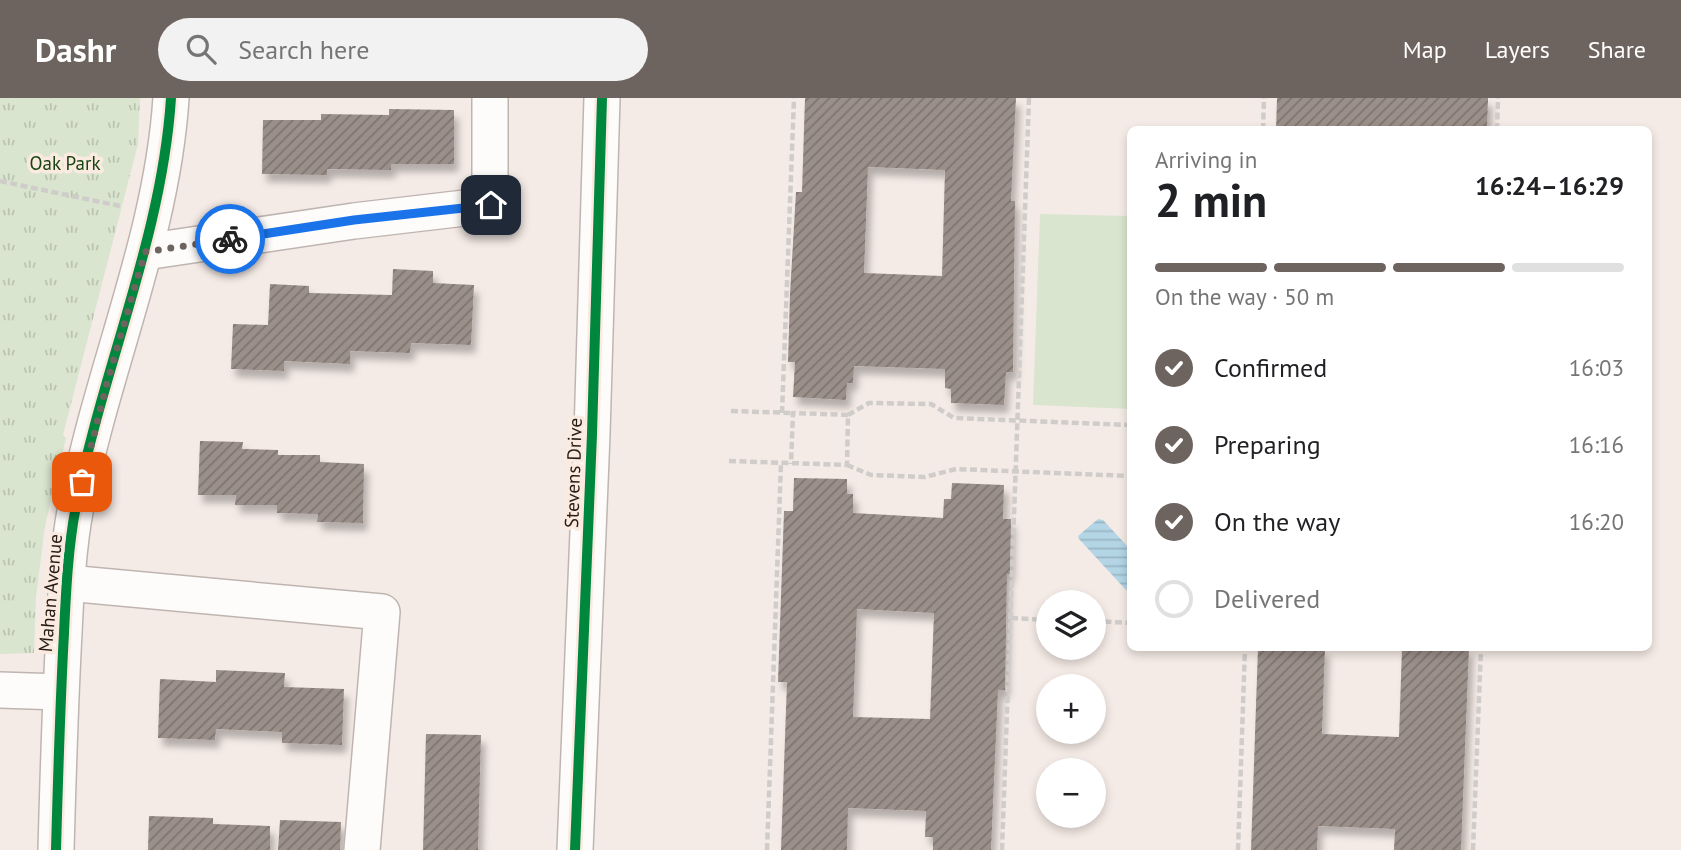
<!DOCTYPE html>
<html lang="en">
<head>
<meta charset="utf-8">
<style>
  body { margin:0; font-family:"PT Sans",sans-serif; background:#f2f2f2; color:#202124; height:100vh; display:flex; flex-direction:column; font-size:26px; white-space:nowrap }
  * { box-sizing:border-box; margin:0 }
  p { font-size:23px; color:#757577 }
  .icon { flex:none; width:38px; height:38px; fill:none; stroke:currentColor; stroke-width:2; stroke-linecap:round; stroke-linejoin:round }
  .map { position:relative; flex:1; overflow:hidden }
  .details { position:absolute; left:1127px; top:28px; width:525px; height:525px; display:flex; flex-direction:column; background:#fff; border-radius:10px; box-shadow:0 4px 10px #0003 }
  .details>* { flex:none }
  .fabs { position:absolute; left:1036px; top:492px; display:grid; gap:14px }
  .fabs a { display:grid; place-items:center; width:70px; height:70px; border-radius:50%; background:#fff; box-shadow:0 4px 10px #0003; font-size:35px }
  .pin { position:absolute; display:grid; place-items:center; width:60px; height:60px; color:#fff; margin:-30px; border-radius:14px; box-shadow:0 4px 10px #0006 }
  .courier { position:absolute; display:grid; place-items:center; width:70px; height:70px; margin:-35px; border:5px solid #1a73e8; border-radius:50%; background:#fff; color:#222; box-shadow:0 2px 9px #0007 }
  .summary em { font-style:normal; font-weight:800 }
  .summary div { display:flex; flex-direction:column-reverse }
  .summary { display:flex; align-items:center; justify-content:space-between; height:119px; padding:0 28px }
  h1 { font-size:46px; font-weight:800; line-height:52px }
  .bar { display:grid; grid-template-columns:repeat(4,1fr); gap:10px 7px; align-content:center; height:84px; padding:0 28px }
  .bar i { height:9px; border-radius:5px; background:#e0e0e0 }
  .bar .selected { background:#6e645f }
  .bar p { grid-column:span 4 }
  ol { padding:0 28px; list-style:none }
  li { display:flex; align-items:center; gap:21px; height:77px }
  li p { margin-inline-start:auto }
  li .icon { padding:7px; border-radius:50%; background:#6e645f; color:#fff; stroke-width:4 }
  li:last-child { color:#757577 }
  li i { width:38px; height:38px; border:4px solid #e0e0e0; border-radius:50% }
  header { display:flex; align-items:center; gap:42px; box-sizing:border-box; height:98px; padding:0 35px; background:#6e645f; color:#fff }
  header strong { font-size:33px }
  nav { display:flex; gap:38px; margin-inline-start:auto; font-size:24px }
  .search { width:490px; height:63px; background:#f2f2f2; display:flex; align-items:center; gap:18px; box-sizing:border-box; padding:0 24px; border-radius:38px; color:#757577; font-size:26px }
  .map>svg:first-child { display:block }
  .grass { fill:url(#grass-tufts) }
  .garden { fill:#d9e5cf }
  .water { fill:url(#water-rules) }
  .building { fill:url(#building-hatch); fill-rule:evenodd; filter:url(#shadow) }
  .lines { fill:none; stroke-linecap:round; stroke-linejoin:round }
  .minor-casing { stroke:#bfb5b0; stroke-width:38 }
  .path { stroke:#cfccca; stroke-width:4.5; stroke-dasharray:7 3.5; stroke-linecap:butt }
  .minor { stroke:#fefcfb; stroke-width:35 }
  .cycleway-casing { stroke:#fbeae0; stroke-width:15 }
  .cycleway { stroke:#00873e; stroke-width:10 }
  .done { stroke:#6e645f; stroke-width:7; stroke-dasharray:0 12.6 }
  .route { stroke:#1a73e8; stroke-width:9 }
  .labels { text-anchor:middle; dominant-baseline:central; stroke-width:7; stroke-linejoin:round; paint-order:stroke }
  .park-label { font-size:19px; fill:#17450f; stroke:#fbeae0 }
  .street-label { font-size:19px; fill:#261c16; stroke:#fbeae0 }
</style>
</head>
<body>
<header>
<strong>Dashr</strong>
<div class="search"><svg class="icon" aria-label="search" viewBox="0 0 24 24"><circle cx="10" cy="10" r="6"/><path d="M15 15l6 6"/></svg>Search here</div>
<nav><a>Map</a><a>Layers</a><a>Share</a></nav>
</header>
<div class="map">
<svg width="1681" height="752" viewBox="0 0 1681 752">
  <defs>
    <pattern id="grass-tufts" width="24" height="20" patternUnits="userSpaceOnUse" patternTransform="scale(1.75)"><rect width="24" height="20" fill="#d9e5cf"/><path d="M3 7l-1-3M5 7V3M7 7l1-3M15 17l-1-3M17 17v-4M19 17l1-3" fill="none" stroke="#bac4b1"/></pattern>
    <pattern id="water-rules" width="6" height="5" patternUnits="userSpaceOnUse" patternTransform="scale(1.75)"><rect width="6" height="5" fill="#b3d5e5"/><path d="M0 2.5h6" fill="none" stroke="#9ab6c4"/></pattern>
    <pattern id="building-hatch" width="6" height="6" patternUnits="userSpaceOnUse" patternTransform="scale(1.75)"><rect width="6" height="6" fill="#9b8f8a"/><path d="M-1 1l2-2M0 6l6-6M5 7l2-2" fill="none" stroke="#7e7470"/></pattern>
    <filter id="shadow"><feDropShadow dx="4.5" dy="8" stdDeviation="3.5" flood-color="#0004"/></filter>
  </defs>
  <rect width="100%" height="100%" fill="#f5ebe6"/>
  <polygon class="grass" points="0,0 140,0 138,46 63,337 66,340 45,428 36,499 34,555 0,556"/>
  <polygon class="garden" points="1040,116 1130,118 1130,311 1033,307"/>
  <polygon class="water" points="1098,421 1103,422 1130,451 1130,491 1126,492 1079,441 1078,438"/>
  <g class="building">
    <path d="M 805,0 L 1016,0 L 1011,103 L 1015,103 L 1013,274 L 1006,274 L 1004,307 L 951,305 L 951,291 L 945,290 L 945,271 L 854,268 L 853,285 L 847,285 L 846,302 L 793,299 L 795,264 L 788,264 L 790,196 L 796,94 L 802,94 ZM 868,69 L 945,72 L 942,178 L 864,175 Z"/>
    <polygon points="1277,0 1488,0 1487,32 1276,32"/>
    <polygon points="389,11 454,12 454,66 391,66 391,72 327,71 327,77 262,76 263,22 321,22 321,16 389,17"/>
    <polygon points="393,171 433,173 433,185 474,187 471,247 411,245 410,255 350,253 350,266 284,263 284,273 231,271 233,226 268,227 270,186 309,188 309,195 392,197"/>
    <polygon points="200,343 243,344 242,351 278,352 278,357 320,357 320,364 364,366 363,425 317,424 318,416 277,415 277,407 235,407 236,397 198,397"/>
    <path d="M 794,380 L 847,381 L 847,396 L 853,396 L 853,415 L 943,420 L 944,401 L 951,401 L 952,385 L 1004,387 L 1003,421 L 1011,421 L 1010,476 L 1007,476 L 1005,592 L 998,592 L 991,752 L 933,752 L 933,739 L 925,739 L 926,713 L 848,710 L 847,752 L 781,752 L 787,584 L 778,584 L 784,413 L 793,413 ZM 857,511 L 934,515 L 930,621 L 853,619 Z"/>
    <polygon points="1258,550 1325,550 1322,636 1399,639 1402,550 1469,550 1461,752 1394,752 1395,731 1318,728 1317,752 1251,752"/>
    <polygon points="216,572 285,575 284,589 344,591 342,647 282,645 282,634 216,631 215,642 158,640 160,581 216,584"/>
    <polygon points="426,636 481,637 478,752 423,752"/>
    <polygon points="149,718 213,720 213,726 270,728 270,752 148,752"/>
    <polygon points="280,722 341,724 340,752 278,752"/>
  </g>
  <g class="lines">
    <g class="minor-casing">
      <g id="minor">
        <polyline points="145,154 354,123 490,107 490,0"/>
        <polyline points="67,485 382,514 362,752"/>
        <polyline points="0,592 60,594"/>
        <path d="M 56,752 C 58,679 60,607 64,535 C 66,493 68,449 76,408 C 102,271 162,140 171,0"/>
        <polyline points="575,752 592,336 602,0"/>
      </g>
    </g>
    <g class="path">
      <polyline points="1263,32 1264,0"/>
      <polyline points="1497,32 1498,0"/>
      <polyline points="0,83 120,108"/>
      <polyline points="731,313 793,315"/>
      <polyline points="782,315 794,0"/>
      <polyline points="848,317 869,305 931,306 954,320 1130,327"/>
      <polyline points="1130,327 1130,311"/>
      <polyline points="729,363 847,367 848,317 793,315 791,366"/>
      <polyline points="847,367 871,377 925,379 956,371 1130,378"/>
      <polyline points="1011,520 1048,522"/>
      <polyline points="1094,523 1130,525"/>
      <polyline points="767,752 781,365"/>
      <polyline points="1002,752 1029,0"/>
      <polyline points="1238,752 1245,550"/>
      <polyline points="1473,752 1481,550"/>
    </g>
    <use href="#minor" class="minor"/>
    <g class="cycleway-casing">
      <g id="cycleway">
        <path d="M 56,752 C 58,679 60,607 64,535 C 66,493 68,449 76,408 C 102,271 162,140 171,0"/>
        <polyline points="575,752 592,336 602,0"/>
      </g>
    </g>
    <use href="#cycleway" class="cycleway"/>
  </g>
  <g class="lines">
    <polyline class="done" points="82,384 107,285 145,154 230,141"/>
    <polyline class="route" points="230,141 354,122 491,107"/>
  </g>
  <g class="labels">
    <g class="park-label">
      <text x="65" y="65">Oak Park</text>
    </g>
    <g class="street-label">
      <text transform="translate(573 375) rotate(-88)">Stevens Drive</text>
      <text transform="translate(50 495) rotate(-85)">Mahan Avenue</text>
    </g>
  </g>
</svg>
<div class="fabs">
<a><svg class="icon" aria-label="layers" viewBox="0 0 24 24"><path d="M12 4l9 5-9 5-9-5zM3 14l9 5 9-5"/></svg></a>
<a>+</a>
<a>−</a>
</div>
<div class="pin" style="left:82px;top:384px;background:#ea580c"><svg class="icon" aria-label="bag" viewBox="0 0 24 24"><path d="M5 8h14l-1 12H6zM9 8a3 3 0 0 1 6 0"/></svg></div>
<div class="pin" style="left:491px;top:107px;background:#1f2937"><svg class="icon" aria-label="home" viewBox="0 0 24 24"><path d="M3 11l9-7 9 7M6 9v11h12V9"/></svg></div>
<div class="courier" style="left:230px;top:141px"><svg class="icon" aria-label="bike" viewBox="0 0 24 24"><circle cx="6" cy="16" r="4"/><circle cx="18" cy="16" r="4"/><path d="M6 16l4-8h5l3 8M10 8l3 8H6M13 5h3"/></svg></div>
<section class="details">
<div class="summary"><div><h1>2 min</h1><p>Arriving in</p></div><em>16:24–16:29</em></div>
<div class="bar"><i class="selected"></i><i class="selected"></i><i class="selected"></i><i></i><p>On the way · 50 m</p></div>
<ol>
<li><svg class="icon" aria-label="check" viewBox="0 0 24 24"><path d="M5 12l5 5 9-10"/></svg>Confirmed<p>16:03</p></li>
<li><svg class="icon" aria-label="check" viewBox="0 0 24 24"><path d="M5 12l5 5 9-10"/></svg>Preparing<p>16:16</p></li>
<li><svg class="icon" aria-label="check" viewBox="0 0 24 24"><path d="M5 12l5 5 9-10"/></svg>On the way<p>16:20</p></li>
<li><i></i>Delivered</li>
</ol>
</section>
</div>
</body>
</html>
